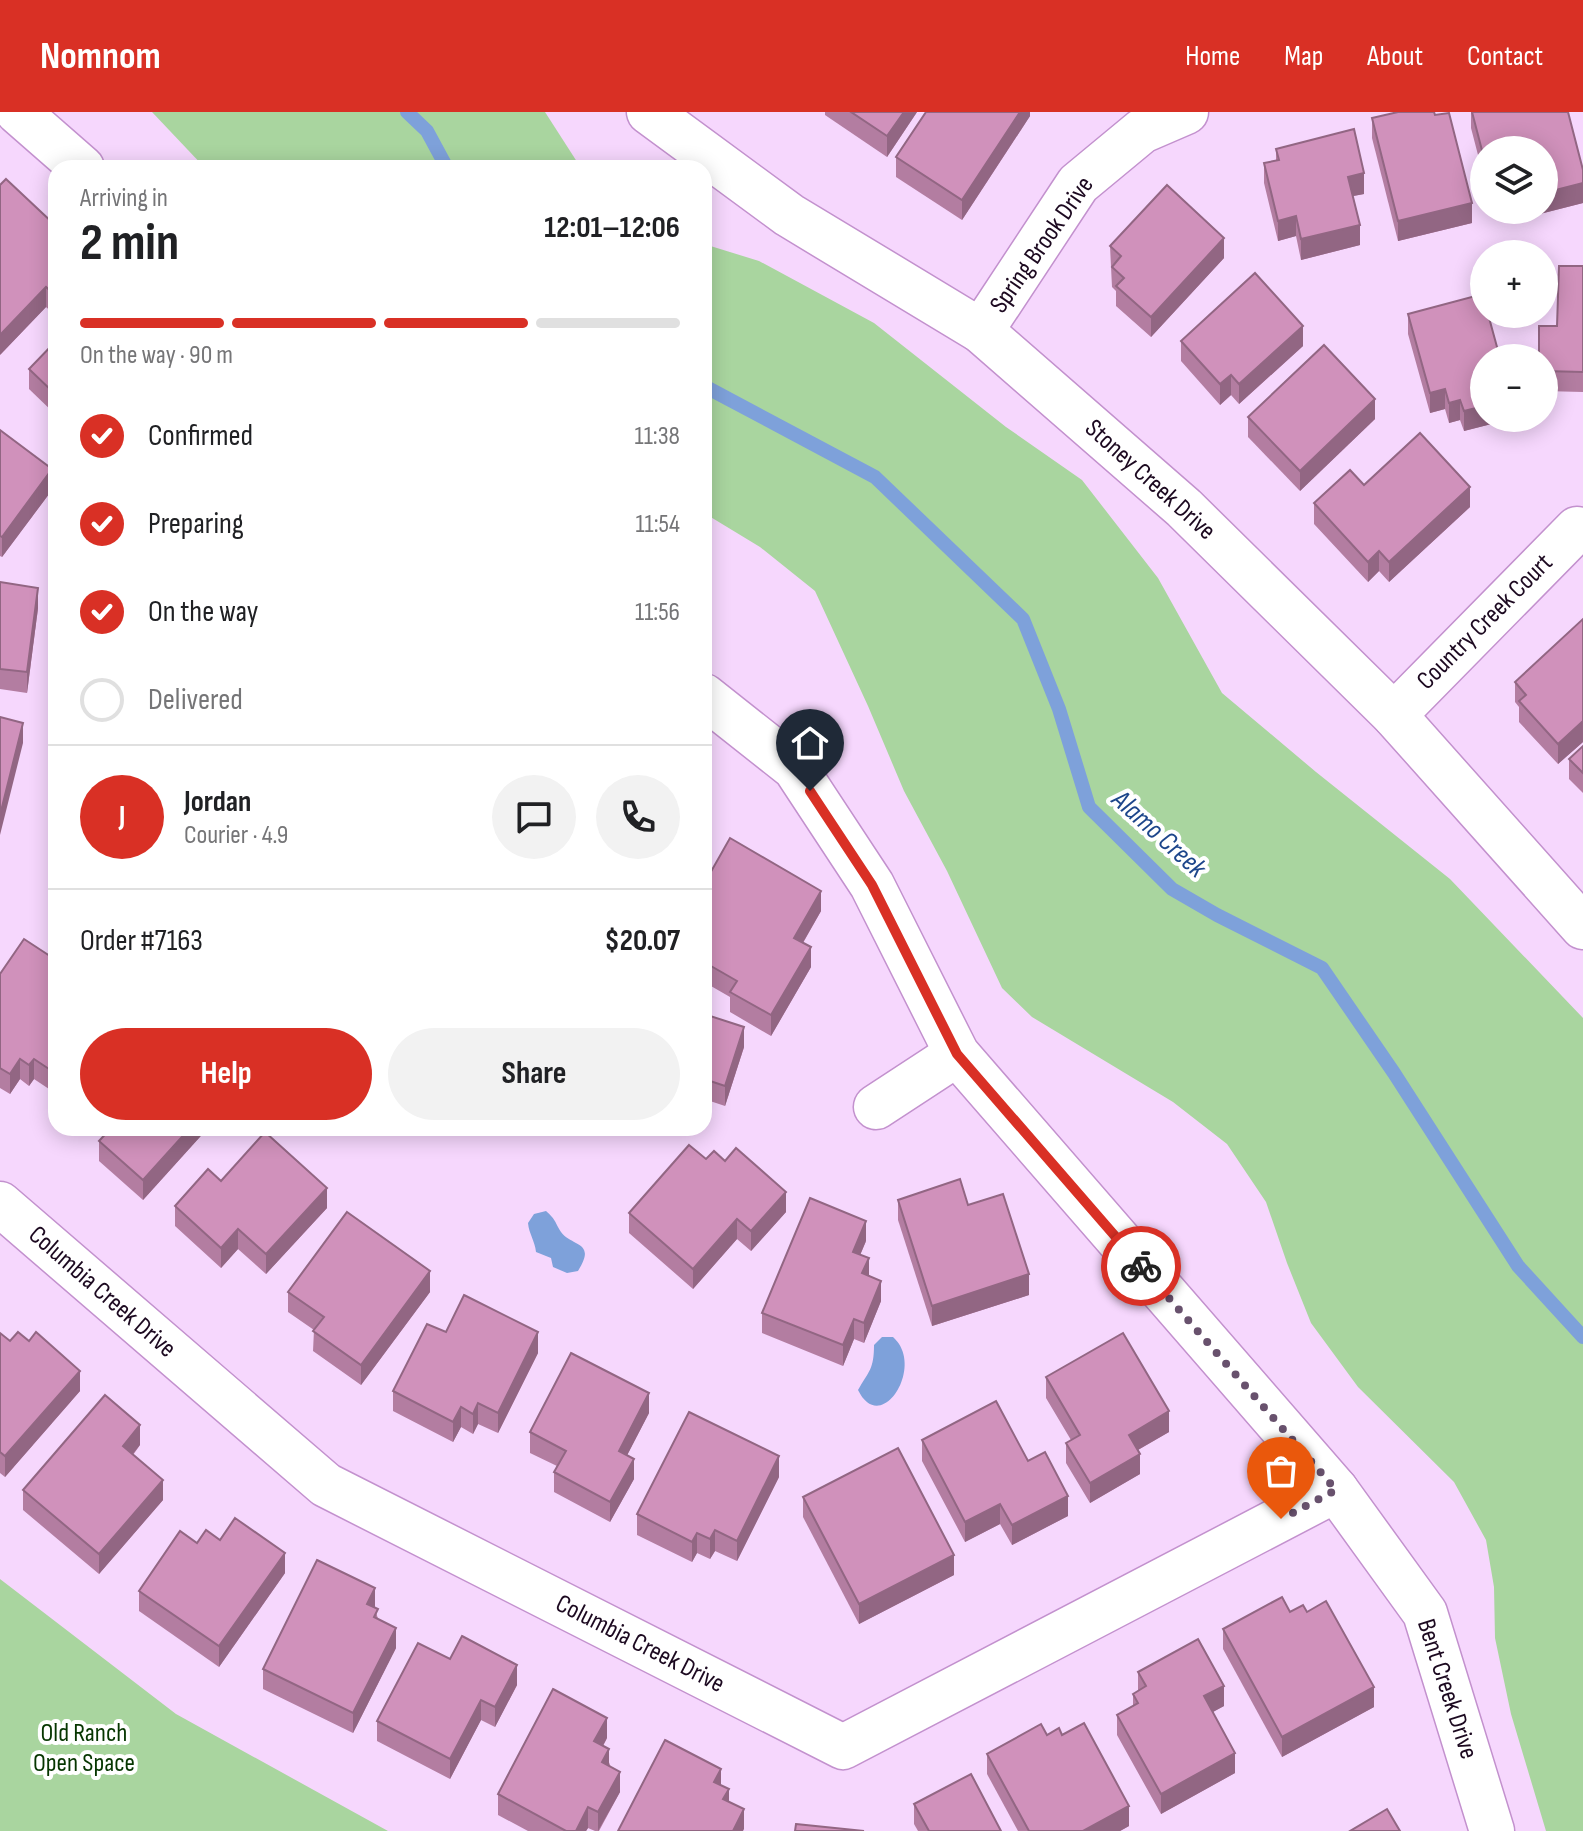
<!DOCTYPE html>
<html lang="en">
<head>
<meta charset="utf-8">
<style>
  body { margin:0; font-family:"Sofia Sans Condensed",sans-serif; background:#f2f2f2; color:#202124; height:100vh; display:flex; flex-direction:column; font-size:30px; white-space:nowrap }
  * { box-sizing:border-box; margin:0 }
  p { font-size:26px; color:#757577 }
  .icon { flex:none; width:44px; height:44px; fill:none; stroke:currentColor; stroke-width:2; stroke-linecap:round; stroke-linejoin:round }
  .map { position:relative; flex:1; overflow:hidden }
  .side { position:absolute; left:48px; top:48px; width:664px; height:976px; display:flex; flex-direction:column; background:#fff; border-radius:24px; box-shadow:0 4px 20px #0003 }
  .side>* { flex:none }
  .tools { position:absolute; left:1470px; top:24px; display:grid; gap:16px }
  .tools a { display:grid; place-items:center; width:88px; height:88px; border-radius:50%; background:#fff; box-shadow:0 4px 20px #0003; font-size:40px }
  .pin { position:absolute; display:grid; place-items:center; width:68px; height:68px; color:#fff; margin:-82px -34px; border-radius:50% 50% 50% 0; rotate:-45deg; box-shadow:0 0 8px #0007 }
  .pin .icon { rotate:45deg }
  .courier { position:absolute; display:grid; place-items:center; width:80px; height:80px; margin:-40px; border:6px solid #d93025; border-radius:50%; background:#fff; color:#222; box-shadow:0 2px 10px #0007 }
  .headline em { font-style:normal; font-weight:700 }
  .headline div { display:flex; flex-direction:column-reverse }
  .headline { display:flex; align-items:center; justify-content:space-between; height:136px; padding:0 32px }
  h1 { font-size:52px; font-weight:700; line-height:60px }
  .bar { display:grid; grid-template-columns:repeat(4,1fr); gap:12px 8px; align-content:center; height:96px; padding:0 32px }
  .bar i { height:10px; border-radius:6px; background:#e0e0e0 }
  .bar .active { background:#d93025 }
  .bar p { grid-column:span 4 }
  .line { display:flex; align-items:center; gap:20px; padding:0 32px; border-top:2px solid #e0e0e0 }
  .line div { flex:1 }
  .round { display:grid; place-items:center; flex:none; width:84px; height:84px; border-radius:42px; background:#f2f2f2 }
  ol { padding:0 32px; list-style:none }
  li { display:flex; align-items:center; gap:24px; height:88px }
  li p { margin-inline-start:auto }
  li .icon { padding:8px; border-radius:50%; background:#d93025; color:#fff; stroke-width:4 }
  li:last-child { color:#757577 }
  li i { width:44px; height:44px; border:4px solid #e0e0e0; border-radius:50% }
  .primary-button { display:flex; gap:16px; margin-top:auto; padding:16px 32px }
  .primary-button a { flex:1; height:92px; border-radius:48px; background:#d93025; color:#fff; font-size:32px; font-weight:700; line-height:92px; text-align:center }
  .primary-button a+a { background:#f2f2f2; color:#202124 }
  header { display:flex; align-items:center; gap:48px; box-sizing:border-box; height:112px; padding:0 40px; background:#d93025; color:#fff }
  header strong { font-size:38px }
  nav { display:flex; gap:44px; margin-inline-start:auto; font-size:28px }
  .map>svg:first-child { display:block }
  .green { fill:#a9d59f }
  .water { fill:#7ea1da }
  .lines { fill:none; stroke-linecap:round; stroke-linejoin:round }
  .stream { stroke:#7ea1da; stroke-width:14 }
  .street-casing { stroke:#c391ce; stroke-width:47 }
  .street { stroke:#fff; stroke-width:44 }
  .wall { fill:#b37da1 }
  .shaded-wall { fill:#926683 }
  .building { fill:#d091bb; stroke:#926683; stroke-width:2 }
  .done { stroke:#68516d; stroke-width:8; stroke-dasharray:0 14.4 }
  .route { stroke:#d93025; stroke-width:10 }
  .labels { text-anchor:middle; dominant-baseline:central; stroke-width:8; stroke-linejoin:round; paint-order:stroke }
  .street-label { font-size:26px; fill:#1c0920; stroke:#fff }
  .park-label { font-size:26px; fill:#063600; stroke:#fff }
  .water-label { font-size:28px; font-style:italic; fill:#1d468b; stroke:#fff }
</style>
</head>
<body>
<header>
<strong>Nomnom</strong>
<nav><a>Home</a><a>Map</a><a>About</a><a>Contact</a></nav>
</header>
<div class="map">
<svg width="1583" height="1719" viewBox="0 0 1583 1719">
  <rect width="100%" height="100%" fill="#f6d7fd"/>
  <g class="green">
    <polygon points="152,0 545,0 581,56 205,56"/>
    <polygon points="704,132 759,149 874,211 1006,315 1082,368 1158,466 1222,581 1316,660 1450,767 1583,906 1583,1719 1546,1719 1511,1602 1495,1526 1494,1475 1486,1428 1454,1370 1358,1275 1311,1211 1287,1151 1266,1090 1227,1032 1173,990 1032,905 1002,876 947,759 904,679 868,594 815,479 760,435 704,401"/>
    <polygon points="0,1467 176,1602 388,1719 0,1719"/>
  </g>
  <g class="water">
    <path d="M 546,1099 C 557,1109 554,1109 561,1120 C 572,1135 597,1129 578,1159 L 567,1161 L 553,1155 L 551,1146 L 536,1140 C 535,1129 529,1122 528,1111 L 534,1102 Z"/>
    <path d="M 882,1225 L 893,1225 C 926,1254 881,1325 858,1278 C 869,1259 874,1257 874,1233 Z"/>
  </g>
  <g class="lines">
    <g class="stream">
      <polyline points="407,0 427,19 447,56"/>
      <polyline points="704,274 875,365 1023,507 1059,597 1089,695 1172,777 1217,803 1322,856 1394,961 1518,1154 1583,1225"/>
    </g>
    <g class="street-casing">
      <g id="street">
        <polyline points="18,0 82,56"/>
        <polyline points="649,0 789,103 981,219 1184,396 1394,603 1583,815"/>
        <polyline points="981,219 1078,72 1142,19 1186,0"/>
        <polyline points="704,584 795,656 872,773 957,942 1336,1378 1425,1501 1492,1719"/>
        <polyline points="1394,603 1577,417"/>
        <polyline points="876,995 957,942"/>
        <polyline points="0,1092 326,1373 843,1635 1336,1378"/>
      </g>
    </g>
    <use href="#street" class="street"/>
  </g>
  <g class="wall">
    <polygon points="825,0 917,0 887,45 825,3"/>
    <polygon points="1030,0 1030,4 962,108 896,65 896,45"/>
    <polygon points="1471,0 1568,0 1583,58 1583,91 1512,109 1510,98 1544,98 1544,38 1484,38 1484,66 1471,16"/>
    <polygon points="1372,6 1472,111 1398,129 1372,26"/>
    <polygon points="1276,37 1364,82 1353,84 1360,133 1301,148 1296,124 1278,129 1264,71 1264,51 1276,48"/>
    <polygon points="56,114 56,204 46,195 0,243"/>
    <polygon points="1110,134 1224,146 1151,225 1116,194 1116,179 1112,175"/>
    <polygon points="1583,154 1583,280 1544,279 1544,246"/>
    <polygon points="1408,202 1511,306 1511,307 1464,319 1460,308 1449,311 1445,297 1430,301 1408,222"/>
    <polygon points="56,229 56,303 29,277 29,257"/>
    <polygon points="1181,229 1303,234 1239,292 1231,283 1220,293 1181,249"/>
    <polygon points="1248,305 1375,307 1300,379 1248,325"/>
    <polygon points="0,318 52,378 2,445 0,444"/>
    <polygon points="1364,373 1470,395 1389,470 1379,459 1368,470 1314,412 1314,391"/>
    <polygon points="0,470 38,496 27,581 0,577"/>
    <polygon points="1583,507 1583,630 1558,652 1519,610 1519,595 1515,590 1515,570"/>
    <polygon points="1583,634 1583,681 1569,667 1569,647"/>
    <polygon points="704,772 821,799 803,831 811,855 771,924 730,900 730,885 704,870"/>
    <polygon points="56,848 52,979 34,967 29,974 20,967 10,982 0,976 0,862"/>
    <polygon points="704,902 744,935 725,994 704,987"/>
    <polygon points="111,1016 208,1016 143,1088 99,1049 99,1029"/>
    <polygon points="706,1047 786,1100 751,1139 737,1127 693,1177 629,1121 629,1101"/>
    <polygon points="221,1069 327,1096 266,1162 238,1137 221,1156 175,1114 175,1094"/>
    <polygon points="898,1088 968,1093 1029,1183 932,1214 898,1108"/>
    <polygon points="866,1129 860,1143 881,1189 864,1231 854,1227 843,1254 762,1221 762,1201"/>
    <polygon points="288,1180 430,1180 361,1273 313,1239 314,1218 288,1200"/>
    <polygon points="446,1220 538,1241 498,1321 478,1312 473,1322 461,1315 453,1330 393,1299 393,1279"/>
    <polygon points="0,1221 80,1279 5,1365 0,1361"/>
    <polygon points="1046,1265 1169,1320 1138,1338 1140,1362 1090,1391 1066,1351 1066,1331 1071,1328 1046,1286"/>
    <polygon points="649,1301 627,1343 634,1367 610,1410 554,1380 554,1360 557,1354 530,1341 530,1320"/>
    <polygon points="922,1328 1028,1349 1068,1404 1012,1433 1000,1412 965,1430 922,1349"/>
    <polygon points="140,1333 133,1343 163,1388 99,1462 23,1398 23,1378"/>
    <polygon points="779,1365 737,1449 715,1439 710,1447 697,1441 692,1450 637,1423 637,1402"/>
    <polygon points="803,1385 954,1463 859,1512 803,1405"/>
    <polygon points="220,1428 285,1461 219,1555 139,1499 139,1479 197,1431"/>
    <polygon points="375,1496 378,1507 396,1536 353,1621 263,1577 263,1557"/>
    <polygon points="1307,1500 1374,1595 1282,1645 1223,1537 1223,1517"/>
    <polygon points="450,1547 517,1573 495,1615 481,1608 450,1667 377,1629 377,1609"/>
    <polygon points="1138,1560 1224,1594 1212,1600 1235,1661 1161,1702 1117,1623 1117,1603 1133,1594 1133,1582 1138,1579"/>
    <polygon points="1062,1623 1129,1714 1120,1719 1018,1719 987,1662 987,1642"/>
    <polygon points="607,1626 603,1634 620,1680 599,1719 595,1719 588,1716 586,1719 528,1719 498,1703 498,1682"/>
    <polygon points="914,1692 1001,1719 918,1719 914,1712"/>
  </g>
  <g class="shaded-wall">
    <polygon points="904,0 917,0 887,45 887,24"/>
    <polygon points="1020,0 1030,0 1030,4 962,108 962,88"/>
    <polygon points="1364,61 1364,82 1348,85 1348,65"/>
    <polygon points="1583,71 1583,91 1512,109 1512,98 1544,98 1544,81"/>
    <polygon points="1472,91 1472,111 1398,129 1398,109"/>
    <polygon points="1296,104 1296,124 1278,129 1278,109"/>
    <polygon points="1360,113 1360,133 1301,148 1301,127"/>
    <polygon points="1224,126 1224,146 1151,225 1151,205"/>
    <polygon points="46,175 46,195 0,243 0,223"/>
    <polygon points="1303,214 1303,234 1239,292 1239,272"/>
    <polygon points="1231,263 1231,283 1220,293 1220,272"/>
    <polygon points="1445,277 1445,297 1430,301 1430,281"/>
    <polygon points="1375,287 1375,307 1300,379 1300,359"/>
    <polygon points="1460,288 1460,308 1449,311 1449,291"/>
    <polygon points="1484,294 1484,306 1511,306 1511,307 1464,319 1464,299"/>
    <polygon points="52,357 52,378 2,445 2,425"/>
    <polygon points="1470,375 1470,395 1389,470 1389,450"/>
    <polygon points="1379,439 1379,459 1368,470 1368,450"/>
    <polygon points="38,476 38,496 27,581 27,560"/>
    <polygon points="1583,609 1583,630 1558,652 1558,632"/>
    <polygon points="23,611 23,631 0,723 0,703"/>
    <polygon points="821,779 821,799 794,846 794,826"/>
    <polygon points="811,835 811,855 771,924 771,903"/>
    <polygon points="744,915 744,935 725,994 725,974"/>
    <polygon points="20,947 20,967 10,982 10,962"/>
    <polygon points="34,947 34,967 29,974 29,953"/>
    <polygon points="56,954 56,974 52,979 52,959"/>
    <polygon points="190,1016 208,1016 143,1088 143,1068"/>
    <polygon points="327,1076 327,1096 266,1162 266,1142"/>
    <polygon points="786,1080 786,1100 751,1139 751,1119"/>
    <polygon points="737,1107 737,1127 693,1177 693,1157"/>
    <polygon points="866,1109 866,1129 853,1160 853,1140"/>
    <polygon points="238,1117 238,1137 221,1156 221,1136"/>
    <polygon points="869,1146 869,1167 862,1161"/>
    <polygon points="430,1159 430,1180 361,1273 361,1253"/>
    <polygon points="1029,1162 1029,1183 932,1214 932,1194"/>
    <polygon points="881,1169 881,1189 864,1231 864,1211"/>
    <polygon points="854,1207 854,1227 843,1254 843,1233"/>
    <polygon points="538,1220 538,1241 498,1321 498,1301"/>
    <polygon points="80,1259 80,1279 5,1365 5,1344"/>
    <polygon points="649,1281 649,1301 619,1359 619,1339"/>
    <polygon points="478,1291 478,1312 473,1322 473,1302"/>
    <polygon points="461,1295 461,1315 453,1330 453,1310"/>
    <polygon points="1169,1299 1169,1320 1129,1343 1129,1323"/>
    <polygon points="140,1313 140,1333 123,1354 123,1334"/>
    <polygon points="1140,1342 1140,1362 1090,1391 1090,1371"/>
    <polygon points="779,1344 779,1365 737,1449 737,1429"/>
    <polygon points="634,1347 634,1367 610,1410 610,1390"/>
    <polygon points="163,1368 163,1388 99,1462 99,1442"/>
    <polygon points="1068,1384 1068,1404 1012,1433 1012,1413"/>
    <polygon points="1000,1392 1000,1412 965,1430 965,1410"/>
    <polygon points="715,1418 715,1439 710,1447 710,1427"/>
    <polygon points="697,1421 697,1441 692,1450 692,1430"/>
    <polygon points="285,1441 285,1461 219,1555 219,1534"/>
    <polygon points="954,1443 954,1463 859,1512 859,1492"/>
    <polygon points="375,1476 375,1497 367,1492"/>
    <polygon points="396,1516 396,1536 353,1621 353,1601"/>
    <polygon points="517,1553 517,1573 495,1615 495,1595"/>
    <polygon points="1224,1574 1224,1594 1204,1605 1204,1584"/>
    <polygon points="1374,1575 1374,1595 1282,1645 1282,1625"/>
    <polygon points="481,1588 481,1608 450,1667 450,1647"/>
    <polygon points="607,1606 607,1626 594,1650 594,1629"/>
    <polygon points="609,1637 609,1658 602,1650"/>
    <polygon points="1235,1641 1235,1661 1161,1702 1161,1682"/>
    <polygon points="721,1657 721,1677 714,1670"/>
    <polygon points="620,1660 620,1680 598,1719 598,1700"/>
    <polygon points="729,1677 729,1697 723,1687"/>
    <polygon points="1129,1694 1129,1714 1120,1719 1083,1719"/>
    <polygon points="588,1695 588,1716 586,1719 576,1719"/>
    <polygon points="744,1697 744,1717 743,1719 733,1719"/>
  </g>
  <g class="building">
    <polygon points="851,0 904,0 887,24"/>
    <polygon points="926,0 1020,0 962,88 896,45"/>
    <polygon points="1398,0 1434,0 1435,3 1449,1 1472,91 1398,109 1372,6"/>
    <polygon points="1472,0 1568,0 1583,58 1583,71 1544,81 1544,38 1484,38 1484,46"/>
    <polygon points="1354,17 1364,61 1348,65 1360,113 1301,127 1296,104 1278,109 1264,51 1279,48 1276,37"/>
    <polygon points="6,67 56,114 56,184 46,175 0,223 0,73"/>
    <polygon points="1167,73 1224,126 1151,205 1116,174 1124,166 1112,155 1121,144 1110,134"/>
    <polygon points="1559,154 1583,154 1583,260 1544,259 1544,246 1539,246 1539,214 1557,214"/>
    <polygon points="1255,161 1303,214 1239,272 1231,263 1220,272 1181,229"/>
    <polygon points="1483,182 1484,202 1488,202 1500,246 1484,246 1484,294 1464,299 1460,288 1449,291 1445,277 1430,281 1408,202"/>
    <polygon points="56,229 56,283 29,257"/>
    <polygon points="1324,233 1375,287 1300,359 1248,305"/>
    <polygon points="0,318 52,357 2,425 0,424"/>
    <polygon points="1420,321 1470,375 1389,450 1379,439 1368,450 1314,391 1350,358 1364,373"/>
    <polygon points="0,470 38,476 27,560 0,557"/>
    <polygon points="1583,507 1583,609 1558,632 1519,589 1526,583 1515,570"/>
    <polygon points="0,605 23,611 0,703"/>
    <polygon points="1583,634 1583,661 1569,647"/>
    <polygon points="730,726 821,779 794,826 811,835 771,903 730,880 737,869 704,850 704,772"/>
    <polygon points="24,827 56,848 56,954 52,959 34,947 29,953 20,947 10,962 0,956 0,862"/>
    <polygon points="704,902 744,915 725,974 704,967"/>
    <polygon points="111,1016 190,1016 143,1068 99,1029"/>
    <polygon points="265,1020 327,1076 266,1142 238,1117 221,1136 175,1094 208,1057 221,1069"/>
    <polygon points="689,1033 706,1047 714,1039 725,1049 736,1036 786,1080 751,1119 737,1107 693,1157 629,1101"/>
    <polygon points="960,1067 968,1093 1003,1082 1029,1162 932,1194 898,1088"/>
    <polygon points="810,1086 866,1109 853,1140 869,1146 862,1161 881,1169 864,1211 854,1207 843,1233 762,1201"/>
    <polygon points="347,1100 430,1159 361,1253 313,1219 324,1205 288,1180"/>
    <polygon points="464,1183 538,1220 498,1301 478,1291 473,1302 461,1295 453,1310 393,1279 427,1212 446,1220"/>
    <polygon points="18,1220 29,1229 36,1220 80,1259 5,1344 0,1340 0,1221 10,1229"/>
    <polygon points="1123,1221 1169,1299 1129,1323 1140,1342 1090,1371 1066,1331 1080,1323 1046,1265"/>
    <polygon points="571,1241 649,1281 619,1339 634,1347 610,1390 554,1360 566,1339 530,1320"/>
    <polygon points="105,1283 140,1313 123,1334 163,1368 99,1442 23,1378"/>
    <polygon points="996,1289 1028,1349 1045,1340 1068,1384 1012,1413 1000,1392 965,1410 922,1328"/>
    <polygon points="689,1300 779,1344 737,1429 715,1418 710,1427 697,1421 692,1430 637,1402"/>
    <polygon points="898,1336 954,1443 859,1492 803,1385"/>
    <polygon points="235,1406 285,1441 219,1534 139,1479 180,1419 197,1431 206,1418 220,1428"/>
    <polygon points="317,1448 375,1476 367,1492 378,1497 374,1505 396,1516 353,1601 263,1557"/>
    <polygon points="1282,1485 1290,1500 1303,1493 1307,1500 1326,1489 1374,1575 1282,1625 1223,1517"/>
    <polygon points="462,1524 517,1553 495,1595 481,1588 450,1647 377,1609 418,1531 450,1547"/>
    <polygon points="1198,1527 1224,1574 1204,1584 1235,1641 1161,1682 1117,1603 1138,1591 1133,1582 1146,1574 1138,1560"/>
    <polygon points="553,1577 607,1606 594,1629 609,1637 602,1650 620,1660 598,1700 588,1695 576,1719 566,1719 498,1682"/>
    <polygon points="1084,1611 1129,1694 1083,1719 1029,1719 987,1642 1041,1612 1047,1623 1059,1616 1062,1623"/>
    <polygon points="665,1628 721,1657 714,1670 729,1677 723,1687 744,1697 733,1719 618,1719"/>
    <polygon points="971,1662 1001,1719 929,1719 914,1692"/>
    <polygon points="1387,1697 1400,1719 1350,1719"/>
    <polygon points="796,1712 864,1719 795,1719"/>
  </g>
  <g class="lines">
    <polyline class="done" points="1141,1154 1336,1378 1281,1407"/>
    <polyline class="route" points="810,679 872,773 957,942 1141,1154"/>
  </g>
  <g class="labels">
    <g class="street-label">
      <text transform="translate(1042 133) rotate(-55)">Spring Brook Drive</text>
      <text transform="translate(1150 368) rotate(42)">Stoney Creek Drive</text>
      <text transform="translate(1485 510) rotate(-45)">Country Creek Court</text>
      <text transform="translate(102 1180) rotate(41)">Columbia Creek Drive</text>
      <text transform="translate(640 1532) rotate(27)">Columbia Creek Drive</text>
      <text transform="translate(1447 1577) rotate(72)">Bent Creek Drive</text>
    </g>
    <g class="park-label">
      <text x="84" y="1621">Old Ranch<tspan x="84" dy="30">Open Space</tspan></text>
    </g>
    <g class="water-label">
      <text transform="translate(1159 722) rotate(42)">Alamo Creek</text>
    </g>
  </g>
</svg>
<div class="tools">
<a><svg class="icon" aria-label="layers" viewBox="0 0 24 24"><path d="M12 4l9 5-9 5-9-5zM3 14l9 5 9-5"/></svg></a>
<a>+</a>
<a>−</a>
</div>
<div class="pin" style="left:1281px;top:1407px;background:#ea580c"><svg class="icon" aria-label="bag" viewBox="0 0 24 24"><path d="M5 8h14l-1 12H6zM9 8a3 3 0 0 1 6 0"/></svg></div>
<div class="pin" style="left:810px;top:679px;background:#1f2937"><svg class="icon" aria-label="home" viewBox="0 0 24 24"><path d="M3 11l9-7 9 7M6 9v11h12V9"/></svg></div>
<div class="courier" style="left:1141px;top:1154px"><svg class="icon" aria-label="bike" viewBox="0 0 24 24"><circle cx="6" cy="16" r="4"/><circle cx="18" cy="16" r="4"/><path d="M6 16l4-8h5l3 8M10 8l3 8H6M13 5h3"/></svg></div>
<section class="side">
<div class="headline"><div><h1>2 min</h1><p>Arriving in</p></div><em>12:01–12:06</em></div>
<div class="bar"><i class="active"></i><i class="active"></i><i class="active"></i><i></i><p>On the way · 90 m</p></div>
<ol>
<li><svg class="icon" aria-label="check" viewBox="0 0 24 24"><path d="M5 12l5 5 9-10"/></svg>Confirmed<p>11:38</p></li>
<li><svg class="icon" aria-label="check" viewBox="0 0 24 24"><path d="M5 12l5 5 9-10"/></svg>Preparing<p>11:54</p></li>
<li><svg class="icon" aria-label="check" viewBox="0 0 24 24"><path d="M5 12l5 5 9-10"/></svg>On the way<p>11:56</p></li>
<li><i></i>Delivered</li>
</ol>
<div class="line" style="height:144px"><b class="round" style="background:#d93025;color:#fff">J</b><div><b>Jordan</b><p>Courier · 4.9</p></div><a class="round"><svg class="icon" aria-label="chat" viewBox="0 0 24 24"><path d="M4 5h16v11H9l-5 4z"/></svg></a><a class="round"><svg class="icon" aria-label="phone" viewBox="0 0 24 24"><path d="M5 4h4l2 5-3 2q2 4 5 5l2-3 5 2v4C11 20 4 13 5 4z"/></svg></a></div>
<div class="line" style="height:104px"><div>Order #7163</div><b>$20.07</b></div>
<div class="primary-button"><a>Help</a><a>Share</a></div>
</section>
</div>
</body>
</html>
